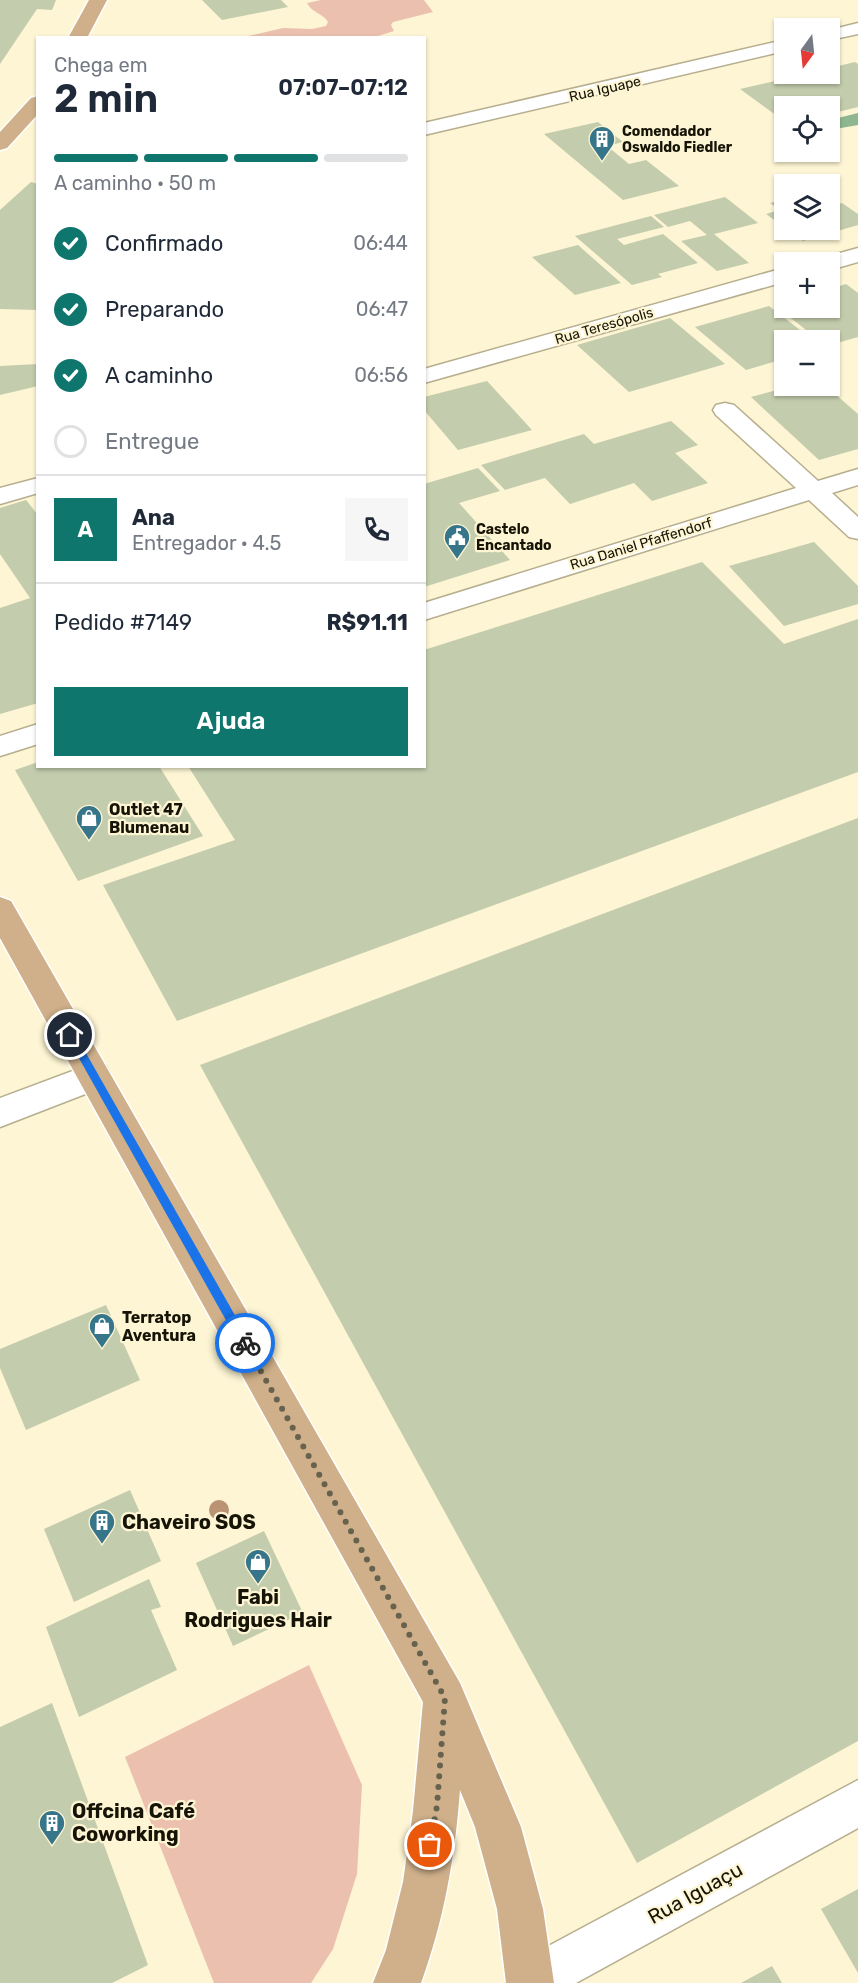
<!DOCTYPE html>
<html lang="pt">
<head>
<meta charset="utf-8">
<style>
  body { margin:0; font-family:Rubik,sans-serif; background:#f6f6f7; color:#1f2937; height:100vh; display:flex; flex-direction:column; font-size:22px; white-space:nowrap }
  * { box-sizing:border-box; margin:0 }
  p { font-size:20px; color:#747a83 }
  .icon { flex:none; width:33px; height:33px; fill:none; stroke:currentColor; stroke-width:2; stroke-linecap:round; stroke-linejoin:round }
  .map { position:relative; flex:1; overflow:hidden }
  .details { position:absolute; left:36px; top:36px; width:390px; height:732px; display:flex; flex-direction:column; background:#fff; border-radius:0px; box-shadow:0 2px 4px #0004 }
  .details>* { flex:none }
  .needle { width:39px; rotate:195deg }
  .tools { position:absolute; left:774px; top:18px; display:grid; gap:12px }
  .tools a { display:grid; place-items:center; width:66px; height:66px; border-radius:0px; background:#fff; box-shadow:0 2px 4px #0004; font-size:30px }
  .pin { position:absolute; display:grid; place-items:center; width:51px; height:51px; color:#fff; margin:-26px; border:3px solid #fff; border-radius:50%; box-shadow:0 2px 6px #0007 }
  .courier { position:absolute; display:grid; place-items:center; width:60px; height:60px; margin:-30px; border:4px solid #1a73e8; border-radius:50%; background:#fff; color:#222; box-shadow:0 2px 8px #0007 }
  .head em { font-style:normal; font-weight:600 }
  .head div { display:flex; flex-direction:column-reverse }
  .head { display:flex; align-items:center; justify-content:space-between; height:102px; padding:0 18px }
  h1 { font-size:39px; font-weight:600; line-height:45px }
  .bar { display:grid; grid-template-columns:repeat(4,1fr); gap:9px 6px; align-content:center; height:72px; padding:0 18px }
  .bar i { height:8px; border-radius:4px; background:#e0e1e3 }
  .bar .on { background:#0f766e }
  .bar p { grid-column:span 4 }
  .line { display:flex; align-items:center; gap:15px; padding:0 18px; border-top:2px solid #e0e1e3 }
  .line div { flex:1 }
  .round { display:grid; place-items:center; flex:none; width:63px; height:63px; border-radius:0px; background:#f6f6f7 }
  ol { padding:0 18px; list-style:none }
  li { display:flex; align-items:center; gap:18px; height:66px }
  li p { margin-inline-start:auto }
  li .icon { padding:6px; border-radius:50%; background:#0f766e; color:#fff; stroke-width:4 }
  li:last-child { color:#747a83 }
  li i { width:33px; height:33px; border:3px solid #e0e1e3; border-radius:50% }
  .cta { display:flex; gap:12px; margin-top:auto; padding:12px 18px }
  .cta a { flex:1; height:69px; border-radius:0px; background:#0f766e; color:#fff; font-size:24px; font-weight:600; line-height:69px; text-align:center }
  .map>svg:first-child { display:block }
  .green { fill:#ecc0ae }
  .water { fill:#8eb691 }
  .building { fill:#c3ccac }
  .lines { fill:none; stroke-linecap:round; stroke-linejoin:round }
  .minor-casing { stroke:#b6ae8e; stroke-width:3 }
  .tertiary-casing { stroke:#b6ae8e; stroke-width:3 }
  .primary-casing { stroke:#fff; stroke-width:3 }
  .minor { fill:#fff; fill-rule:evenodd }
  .tertiary { fill:#fff; fill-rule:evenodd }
  .primary { fill:#cfb08a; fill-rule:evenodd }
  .tree { fill:#b99373 }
  .route { fill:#1a73e8 }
  .done { stroke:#67624e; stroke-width:6; stroke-dasharray:0 10.8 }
  .labels { text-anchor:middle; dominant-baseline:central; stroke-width:4.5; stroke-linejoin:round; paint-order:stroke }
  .far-street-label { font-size:14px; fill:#161307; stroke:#fdf5d3 }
  .far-poi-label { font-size:14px; font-weight:bold; fill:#161307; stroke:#fdf5d3; text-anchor:start }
  .poi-label { font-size:16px; font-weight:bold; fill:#161307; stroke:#fdf5d3; text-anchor:start }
  .near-poi-label { font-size:20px; font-weight:bold; fill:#161307; stroke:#fdf5d3; text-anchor:start }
  .near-street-label { font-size:20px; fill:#161307; stroke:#fdf5d3 }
</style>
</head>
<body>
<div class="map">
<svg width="858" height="1983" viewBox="0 0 858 1983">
  <rect width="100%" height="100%" fill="#fdf5d3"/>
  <g class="green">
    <path d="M 321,0 L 424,0 L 433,12 L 393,22 L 391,25 L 394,31 L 375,37 L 244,37 L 283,28 L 312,29 L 326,26 L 328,22 C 323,13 312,13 307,3 Z"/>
    <polygon points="309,1665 362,1785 357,1874 333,1949 311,1983 214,1983 125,1757"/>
  </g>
  <polygon class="water" points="858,113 858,125 830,130 830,120"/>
  <g class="building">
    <polygon points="0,0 56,0 52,10 37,9 0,64"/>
    <polygon points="202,0 281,0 288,7 222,20"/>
    <polygon points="855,62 858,64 858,107 830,114 830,106 784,106 784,121 740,89 806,74 830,74 830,68"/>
    <polygon points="598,122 623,142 607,146 629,164 646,160 679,186 623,200 544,134"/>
    <polygon points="31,182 38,184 38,310 0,309 0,210"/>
    <polygon points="725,197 758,223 714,234 749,263 717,271 681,241 707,235 690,221 668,227 654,215"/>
    <polygon points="784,199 784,227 766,214 779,210 770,203"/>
    <polygon points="842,203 858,214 858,225 803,241 787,230 830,230 830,206"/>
    <polygon points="651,216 664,227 617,239 624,245 663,234 698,263 658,274 662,277 632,285 575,236"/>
    <polygon points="578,245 621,283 575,295 532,257"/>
    <polygon points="846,284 858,293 858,337 830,345 830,340 819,340 774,305 784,302 784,308 830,308 830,289"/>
    <polygon points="769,306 813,340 784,340 784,359 746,370 695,327"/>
    <polygon points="670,318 725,364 629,392 577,345"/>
    <polygon points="38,364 38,386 0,395 0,366"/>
    <polygon points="487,381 532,430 458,450 424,410 424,397"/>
    <polygon points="792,386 826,386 858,414 858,449 819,460 751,397"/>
    <polygon points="671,421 698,445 675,453 708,483 652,501 634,483 570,504 545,478 505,490 481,465 584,434 594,444"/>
    <polygon points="478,468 500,491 459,503 510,560 424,587 424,484"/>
    <polygon points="26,500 38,515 38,703 0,714 0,608 30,598 0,554 0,508"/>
    <polygon points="814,542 858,586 858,604 784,626 729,566"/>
    <polygon points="702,562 784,644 858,619 858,772 177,1021 103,885 235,840 188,766 424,766 424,650"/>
    <polygon points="38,762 38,766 159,766 203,836 78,881 15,770"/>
    <polygon points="858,818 858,1741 637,1863 200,1065"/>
    <polygon points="106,1305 140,1380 26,1430 0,1368 0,1349"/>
    <polygon points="130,1490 161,1561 74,1602 44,1529"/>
    <polygon points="264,1531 303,1613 233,1646 196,1563"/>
    <polygon points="149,1579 161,1607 151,1610 177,1670 79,1717 46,1627"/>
    <polygon points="52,1703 148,1965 112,1983 0,1983 0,1727"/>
    <polygon points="858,1889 858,1973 821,1909"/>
    <polygon points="772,1966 782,1983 741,1983"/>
  </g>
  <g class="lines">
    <g class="minor-casing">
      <g id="minor">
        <polygon points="858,23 858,34 830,40 830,30"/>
        <polygon points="784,40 784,51 424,135 424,123"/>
        <polygon points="858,248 858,262 830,270 830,262 819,262 822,258"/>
        <polygon points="784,268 784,282 424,383 424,369"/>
        <polygon points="725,403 734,405 818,481 858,469 858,485 832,493 858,517 858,539 849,537 809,500 424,620 424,603 796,488 716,415 713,410 716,405"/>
        <polygon points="38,478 38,493 0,504 0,488"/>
        <polygon points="38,724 38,744 0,756 0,736"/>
        <polygon points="858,1780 858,1828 576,1983 506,1983 513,1965"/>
      </g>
    </g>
    <g class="tertiary-casing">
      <polygon id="tertiary" points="94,1063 106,1066 111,1076 106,1086 0,1127 0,1098"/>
    </g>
    <g class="primary-casing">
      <g id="primary">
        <polygon points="89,0 107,0 87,38 68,38"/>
        <polygon points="38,96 38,114 7,148 0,150 0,132 31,98"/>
        <path d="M 0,897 L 11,901 L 460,1683 L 521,1827 L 543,1909 L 554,1983 L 506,1983 L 497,1909 L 475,1827 L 460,1790 C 455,1857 444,1920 421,1983 L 373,1983 L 386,1950 L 403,1882 L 413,1811 L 423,1702 L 0,938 Z"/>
      </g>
    </g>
    <use href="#minor" class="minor"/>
    <use href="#tertiary" class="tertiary"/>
    <use href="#primary" class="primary"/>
  </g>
  <circle class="tree" cx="219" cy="1510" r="10"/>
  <polygon class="route" points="70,1031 74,1032 249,1340 249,1347 241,1347 66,1035"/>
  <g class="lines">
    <polyline class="done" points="245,1343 445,1698 437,1806 430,1845"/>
  </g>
  <defs>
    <g id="building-pin" transform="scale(1.35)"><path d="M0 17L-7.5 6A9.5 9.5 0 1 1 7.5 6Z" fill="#36758a" stroke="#fdf5d3"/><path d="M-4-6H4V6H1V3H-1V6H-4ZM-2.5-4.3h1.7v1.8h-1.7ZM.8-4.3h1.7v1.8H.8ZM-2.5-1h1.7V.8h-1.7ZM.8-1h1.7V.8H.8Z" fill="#fff"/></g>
    <g id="civic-pin" transform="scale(1.35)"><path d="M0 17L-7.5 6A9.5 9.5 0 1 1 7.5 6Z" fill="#36758a" stroke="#fdf5d3"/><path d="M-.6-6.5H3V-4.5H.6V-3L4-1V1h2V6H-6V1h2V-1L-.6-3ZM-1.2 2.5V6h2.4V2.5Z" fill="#fff"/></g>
    <g id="shop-pin" transform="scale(1.35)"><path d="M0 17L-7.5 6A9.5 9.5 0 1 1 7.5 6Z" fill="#36758a" stroke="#fdf5d3"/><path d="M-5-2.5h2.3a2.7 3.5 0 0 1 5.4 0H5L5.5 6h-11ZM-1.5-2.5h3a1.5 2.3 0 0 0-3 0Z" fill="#fff"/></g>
  </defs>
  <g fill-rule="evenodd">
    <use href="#building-pin" x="602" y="139"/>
    <use href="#civic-pin" x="457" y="537"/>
    <use href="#shop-pin" x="89" y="818"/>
    <use href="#shop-pin" x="102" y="1326"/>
    <use href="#building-pin" x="102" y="1522"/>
    <use href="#shop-pin" x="258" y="1562"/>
    <use href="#building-pin" x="52" y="1823"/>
  </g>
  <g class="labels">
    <g class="far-street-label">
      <text transform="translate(605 89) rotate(-13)">Rua Iguape</text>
      <text transform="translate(604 326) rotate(-16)">Rua Teresópolis</text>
      <text transform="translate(641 544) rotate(-17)">Rua Daniel Pfaffendorf</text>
    </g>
    <g class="far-poi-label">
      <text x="622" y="131">Comendador<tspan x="622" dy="16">Oswaldo Fiedler</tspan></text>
      <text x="476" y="529">Castelo<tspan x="476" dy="16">Encantado</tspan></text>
    </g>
    <g class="poi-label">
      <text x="109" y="809">Outlet 47<tspan x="109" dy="18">Blumenau</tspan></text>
      <text x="122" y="1317">Terratop<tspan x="122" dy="18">Aventura</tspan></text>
    </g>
    <g class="near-poi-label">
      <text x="122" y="1522">Chaveiro SOS</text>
      <text x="258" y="1597" text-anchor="middle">Fabi<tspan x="258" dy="23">Rodrigues Hair</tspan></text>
      <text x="72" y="1811">Offcina Café<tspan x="72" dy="23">Coworking</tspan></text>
    </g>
    <g class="near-street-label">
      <text transform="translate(695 1893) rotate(-29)">Rua Iguaçu</text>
    </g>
  </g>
</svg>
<div class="tools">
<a><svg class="needle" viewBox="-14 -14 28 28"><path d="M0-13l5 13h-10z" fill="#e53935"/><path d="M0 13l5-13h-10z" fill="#747a83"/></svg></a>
<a><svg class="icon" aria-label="locate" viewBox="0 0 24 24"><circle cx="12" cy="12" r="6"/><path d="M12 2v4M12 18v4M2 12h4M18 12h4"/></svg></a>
<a><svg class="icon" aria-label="layers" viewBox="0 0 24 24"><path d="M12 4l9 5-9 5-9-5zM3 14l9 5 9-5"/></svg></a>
<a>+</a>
<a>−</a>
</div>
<div class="pin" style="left:430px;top:1845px;background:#ea580c"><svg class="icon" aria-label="bag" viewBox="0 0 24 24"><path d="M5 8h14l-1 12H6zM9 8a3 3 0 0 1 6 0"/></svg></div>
<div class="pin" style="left:70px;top:1035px;background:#1f2937"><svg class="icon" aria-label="home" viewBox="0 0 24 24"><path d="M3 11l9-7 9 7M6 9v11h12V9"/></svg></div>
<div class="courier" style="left:245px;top:1343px"><svg class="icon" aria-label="bike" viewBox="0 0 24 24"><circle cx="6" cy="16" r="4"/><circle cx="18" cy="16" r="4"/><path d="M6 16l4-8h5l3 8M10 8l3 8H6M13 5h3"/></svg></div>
<section class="details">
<div class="head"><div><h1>2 min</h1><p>Chega em</p></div><em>07:07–07:12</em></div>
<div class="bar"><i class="on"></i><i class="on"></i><i class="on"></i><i></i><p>A caminho · 50 m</p></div>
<ol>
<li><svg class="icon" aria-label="check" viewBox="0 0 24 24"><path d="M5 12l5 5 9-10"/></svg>Confirmado<p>06:44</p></li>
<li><svg class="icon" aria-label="check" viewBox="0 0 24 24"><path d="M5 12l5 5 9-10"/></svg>Preparando<p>06:47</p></li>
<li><svg class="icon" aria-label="check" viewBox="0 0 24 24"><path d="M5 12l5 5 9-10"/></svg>A caminho<p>06:56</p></li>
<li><i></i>Entregue</li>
</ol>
<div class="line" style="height:108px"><b class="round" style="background:#0f766e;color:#fff">A</b><div><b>Ana</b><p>Entregador · 4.5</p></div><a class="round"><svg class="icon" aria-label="phone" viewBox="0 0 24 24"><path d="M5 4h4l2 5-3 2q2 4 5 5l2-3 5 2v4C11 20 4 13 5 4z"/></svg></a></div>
<div class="line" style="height:78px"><div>Pedido #7149</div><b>R$91.11</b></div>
<div class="cta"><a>Ajuda</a></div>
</section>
</div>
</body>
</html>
